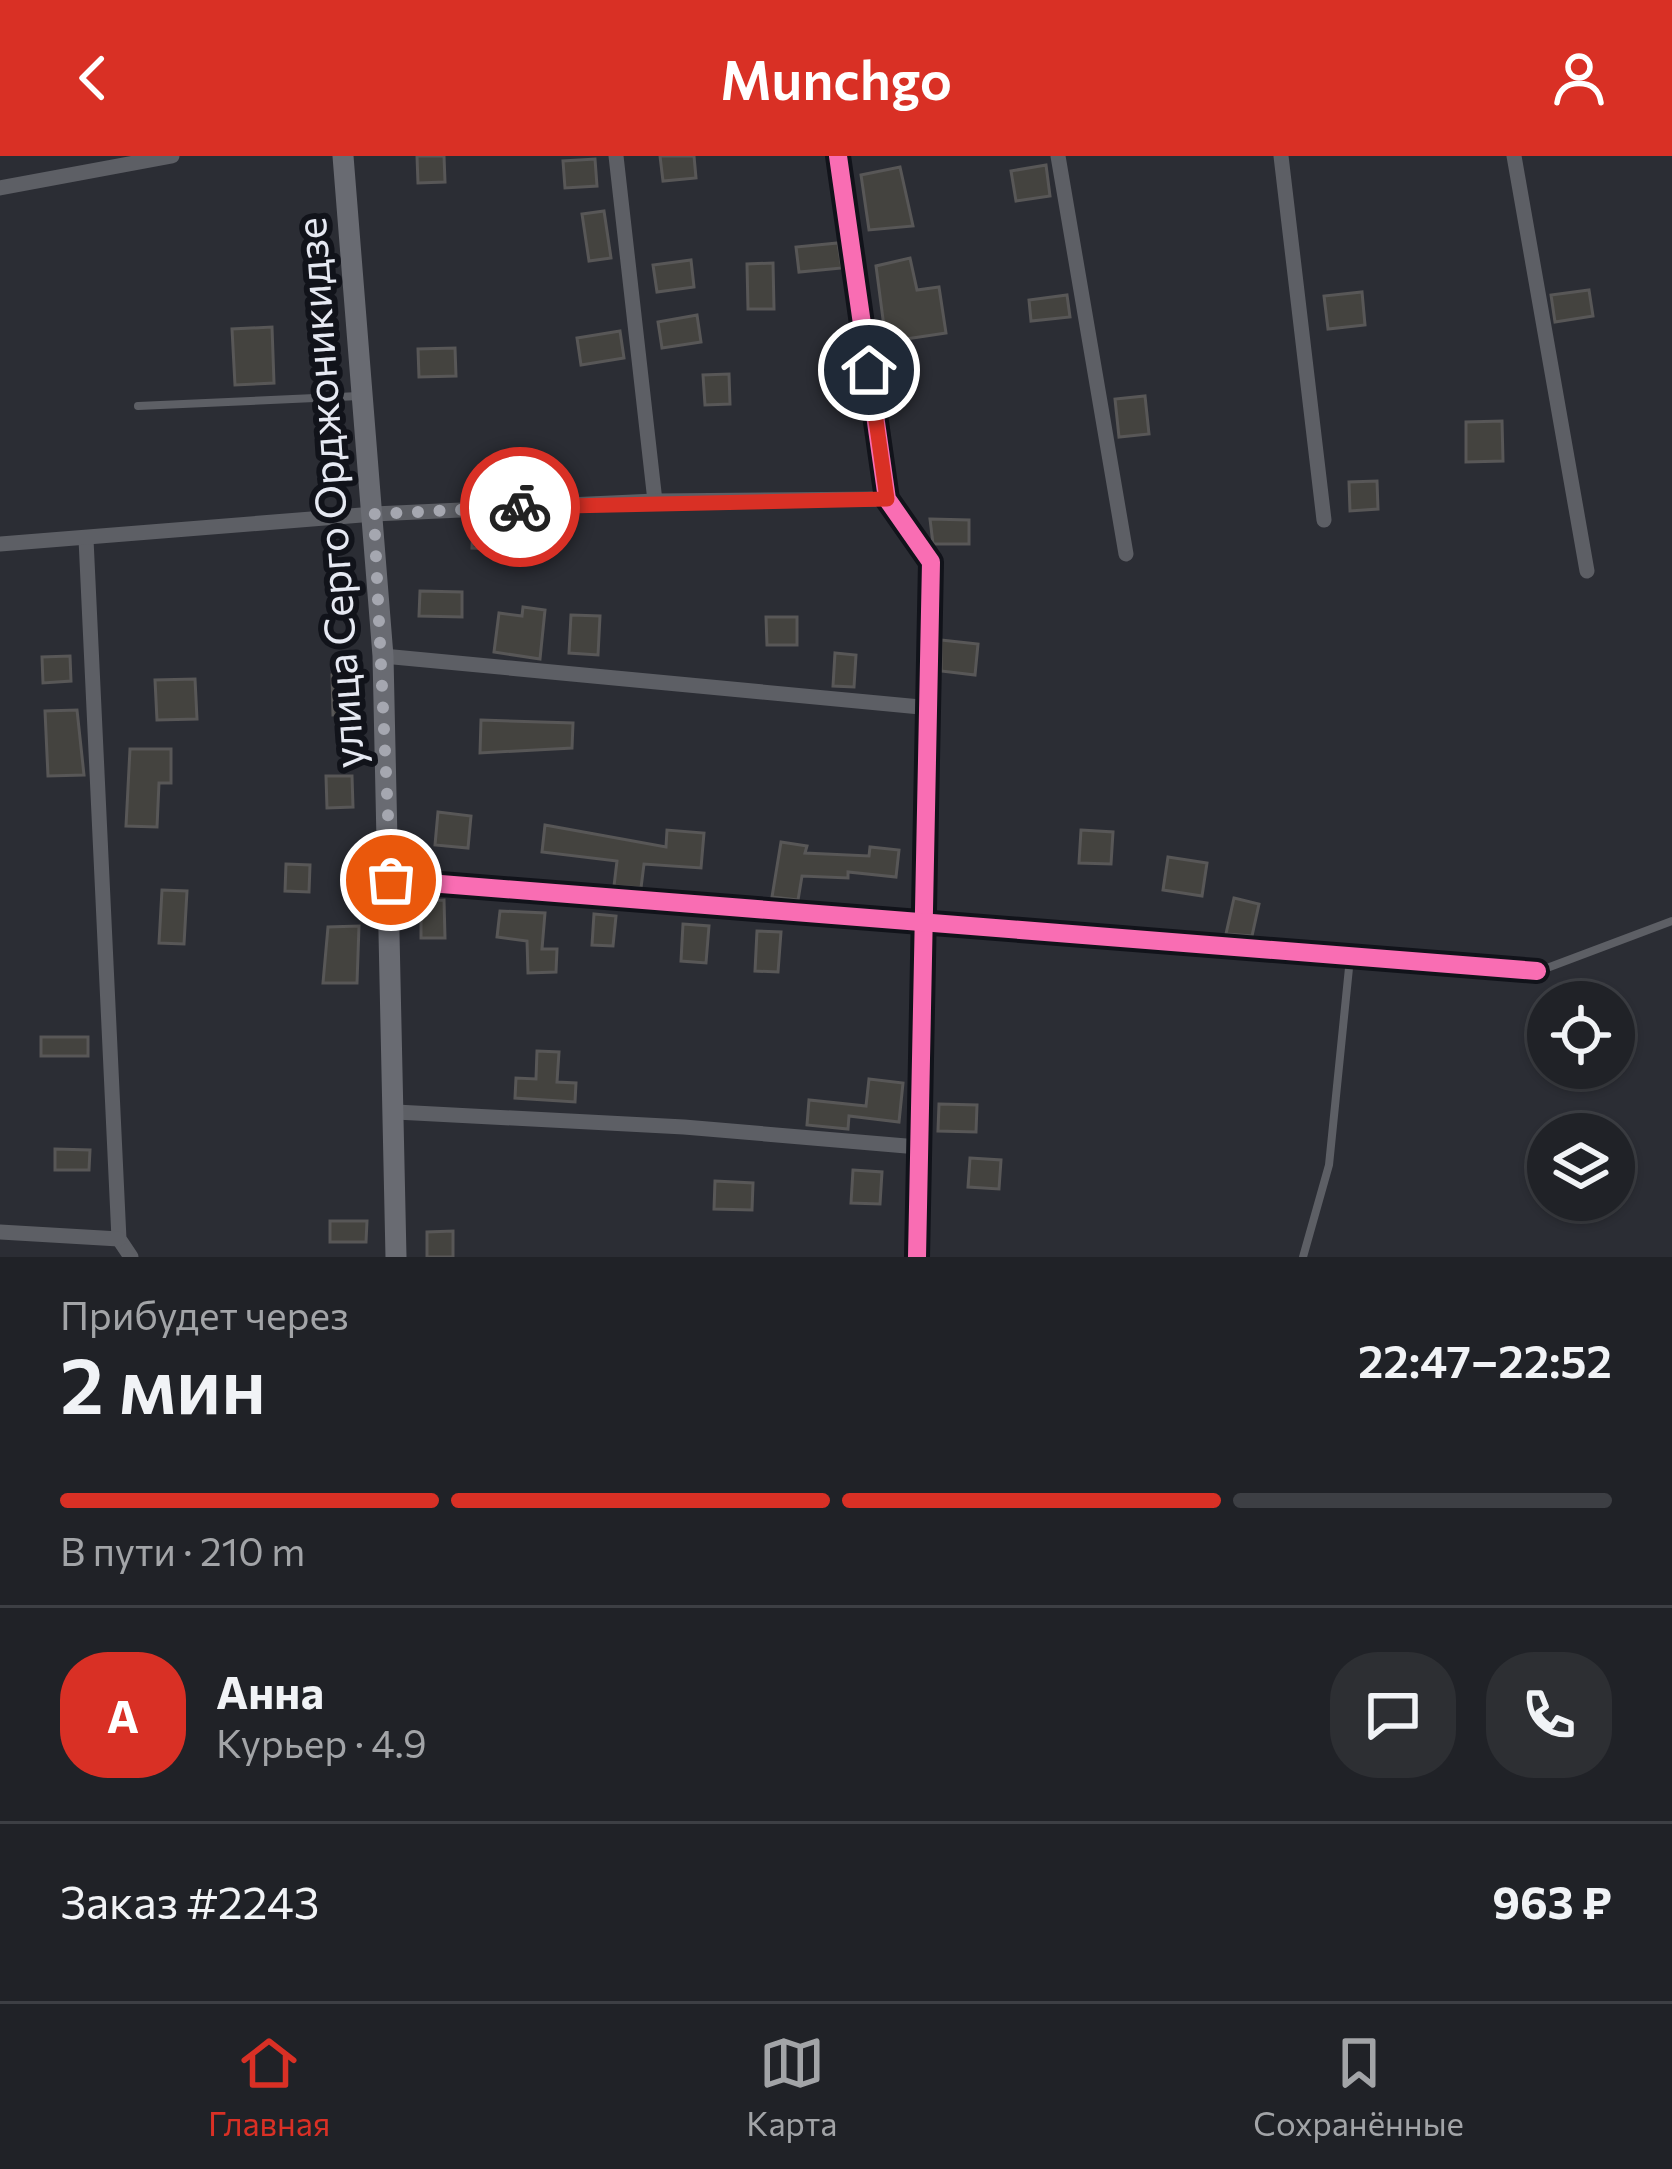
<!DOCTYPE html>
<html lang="ru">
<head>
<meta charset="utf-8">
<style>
  body { margin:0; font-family:Commissioner,sans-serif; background:#2d2f33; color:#f1f3f6; height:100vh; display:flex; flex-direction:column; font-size:45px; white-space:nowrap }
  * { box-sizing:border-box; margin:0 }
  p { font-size:39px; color:#a2a4a7 }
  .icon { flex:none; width:66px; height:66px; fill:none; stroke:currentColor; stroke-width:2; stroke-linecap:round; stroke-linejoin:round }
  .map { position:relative; height:1101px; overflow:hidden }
  .sheet { display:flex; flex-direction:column; background:#202227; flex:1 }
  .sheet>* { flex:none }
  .fabs { position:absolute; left:1527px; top:825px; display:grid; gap:24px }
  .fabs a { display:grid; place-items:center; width:108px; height:108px; border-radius:50%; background:#202227; box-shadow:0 3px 9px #0004,0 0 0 3px #3d3f44; font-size:60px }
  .pin { position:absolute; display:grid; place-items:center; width:102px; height:102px; color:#fff; margin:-51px; border:6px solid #fff; border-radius:50%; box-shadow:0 3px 12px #0007 }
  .courier { position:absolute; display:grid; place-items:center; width:120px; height:120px; margin:-60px; border:9px solid #d93025; border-radius:50%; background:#fff; color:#222; box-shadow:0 3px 15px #0007 }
  .overview em { font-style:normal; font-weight:600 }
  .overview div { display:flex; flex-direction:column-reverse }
  .overview { display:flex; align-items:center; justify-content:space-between; height:204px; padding:0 60px }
  h1 { font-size:78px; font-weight:600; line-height:90px }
  .bar { display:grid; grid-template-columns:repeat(4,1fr); gap:18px 12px; align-content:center; height:144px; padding:0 60px }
  .bar i { height:15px; border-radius:9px; background:#3d3f44 }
  .bar .active { background:#d93025 }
  .bar p { grid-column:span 4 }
  .line { display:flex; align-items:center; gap:30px; padding:0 60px; border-top:3px solid #3d3f44 }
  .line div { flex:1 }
  .round { display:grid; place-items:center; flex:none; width:126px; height:126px; border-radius:48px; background:#2d2f33 }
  header { display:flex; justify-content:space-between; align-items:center; height:156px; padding:0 60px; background:#d93025; color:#fff; font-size:54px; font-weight:600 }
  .tabs { display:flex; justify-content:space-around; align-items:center; height:168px; border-top:3px solid #3d3f44; background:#202227; font-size:33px; color:#a2a4a7 }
  .tabs a { display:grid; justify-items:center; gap:6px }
  .tabs .active { color:#d93025 }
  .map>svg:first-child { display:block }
  .building { fill:#44433f; stroke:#585757; stroke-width:3 }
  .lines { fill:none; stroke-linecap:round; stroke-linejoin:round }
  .lane { stroke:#5d5f65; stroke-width:8 }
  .street { stroke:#5d5f65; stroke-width:15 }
  .secondary { stroke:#696b72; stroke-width:21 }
  .cycleway-casing { stroke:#11131a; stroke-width:26 }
  .cycleway { stroke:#f96db3; stroke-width:18 }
  .done { stroke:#a5a7b0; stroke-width:12; stroke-dasharray:0 21.6 }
  .route { stroke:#d93025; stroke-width:15 }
  .labels { text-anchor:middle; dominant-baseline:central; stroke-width:12; stroke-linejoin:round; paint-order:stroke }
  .street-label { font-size:42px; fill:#e6e9f2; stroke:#11131a }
</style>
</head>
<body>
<header><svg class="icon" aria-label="back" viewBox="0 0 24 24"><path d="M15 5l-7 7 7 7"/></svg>Munchgo<svg class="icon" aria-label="person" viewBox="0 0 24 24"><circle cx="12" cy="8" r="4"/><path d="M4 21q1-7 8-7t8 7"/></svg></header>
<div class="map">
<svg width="1672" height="1101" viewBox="0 0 1672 1101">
  <rect width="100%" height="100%" fill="#2b2d34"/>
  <g class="building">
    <polygon points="417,0 444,0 445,26 418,27"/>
    <polygon points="660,0 694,0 696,22 663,25"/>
    <polygon points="595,3 597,30 565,32 563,5"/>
    <polygon points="1046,9 1050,40 1016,45 1011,15"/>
    <polygon points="900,11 913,70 869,74 861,19"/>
    <polygon points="604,55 611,102 589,105 582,58"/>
    <polygon points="838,87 842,112 799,116 796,91"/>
    <polygon points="910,102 917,134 939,131 946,177 886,186 876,110"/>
    <polygon points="691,104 694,131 657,136 653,109"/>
    <polygon points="773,107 774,153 748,153 747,108"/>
    <polygon points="1589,134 1593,160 1555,166 1551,139"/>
    <polygon points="1362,136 1365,169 1328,173 1324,140"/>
    <polygon points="1067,139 1070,161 1031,165 1029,144"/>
    <polygon points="697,159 701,186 662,192 658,166"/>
    <polygon points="272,171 274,227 235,229 232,173"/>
    <polygon points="620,175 624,202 581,209 577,182"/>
    <polygon points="455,192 456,220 419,221 418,193"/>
    <polygon points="729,218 730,248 705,249 703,219"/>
    <polygon points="1145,240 1149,278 1119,281 1115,243"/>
    <polygon points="1502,265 1503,305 1466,306 1466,266"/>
    <polygon points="1377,325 1378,353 1350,355 1349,326"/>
    <polygon points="930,363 969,364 969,388 933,388"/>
    <polygon points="497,364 496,393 472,392 473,365"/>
    <polygon points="420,435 462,436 462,461 419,460"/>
    <polygon points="523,451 545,454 540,503 494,496 499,457 522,460"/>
    <polygon points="571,459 600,460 598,499 569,497"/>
    <polygon points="766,461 797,461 797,489 767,489"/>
    <polygon points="941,484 978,488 975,519 941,515"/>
    <polygon points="835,497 856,499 854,531 833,530"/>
    <polygon points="70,500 71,525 43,527 42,501"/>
    <polygon points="352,518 354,558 333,559 332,519"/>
    <polygon points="195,523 197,563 157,564 155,524"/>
    <polygon points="77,554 84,619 48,620 45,555"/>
    <polygon points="481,564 573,567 572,592 480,597"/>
    <polygon points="130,593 171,593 171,627 159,627 157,671 126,670"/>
    <polygon points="326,620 352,620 353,651 327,652"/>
    <polygon points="438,656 471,660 468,692 435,689"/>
    <polygon points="545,669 666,691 667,674 704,677 701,712 644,708 641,732 614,730 617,705 542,696"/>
    <polygon points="1081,674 1113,676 1111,708 1079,707"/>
    <polygon points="781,686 807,690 805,697 869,700 870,691 899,694 896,721 848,716 848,722 802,720 798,744 772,741"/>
    <polygon points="1168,701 1207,707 1202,740 1163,734"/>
    <polygon points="286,708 310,709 309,736 285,735"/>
    <polygon points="162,734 187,735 184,788 159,787"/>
    <polygon points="1234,742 1259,748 1252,780 1226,778"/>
    <polygon points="444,744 445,782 421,782 421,745"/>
    <polygon points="500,755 545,757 542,793 557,793 556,816 528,817 527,785 497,781"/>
    <polygon points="594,758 616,760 613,790 592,789"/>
    <polygon points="683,768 709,770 706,807 681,805"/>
    <polygon points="359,770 357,827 323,827 328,771"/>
    <polygon points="757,775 781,776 778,816 755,815"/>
    <rect x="41" y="881" width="47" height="19"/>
    <polygon points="537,895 559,896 557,926 576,927 575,946 515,942 516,922 536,923"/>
    <polygon points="869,923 903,927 899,966 849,960 848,973 807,969 809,944 866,950"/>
    <polygon points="939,948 977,949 976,976 938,975"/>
    <polygon points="55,993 90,994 89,1014 55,1014"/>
    <polygon points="970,1002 1001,1004 999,1033 968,1031"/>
    <polygon points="853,1014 882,1016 880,1048 851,1047"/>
    <polygon points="715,1025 753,1027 752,1054 714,1053"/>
    <polygon points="330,1065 367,1065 366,1086 330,1086"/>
    <polygon points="453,1075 453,1101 427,1101 427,1076"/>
  </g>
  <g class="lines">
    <g class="lane">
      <polyline points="138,250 359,240"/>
      <polyline points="1539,815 1672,765"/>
      <polyline points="1303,1101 1329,1009 1350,802"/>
    </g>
    <g class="street">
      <polyline points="616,0 655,345"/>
      <polyline points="838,0 887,343 931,406 917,1101"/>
      <polyline points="1058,0 1126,398"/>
      <polyline points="1281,0 1324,364"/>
      <polyline points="1514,0 1587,415"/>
      <polyline points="0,32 172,0"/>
      <polyline points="86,383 119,1083 131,1101"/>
      <polyline points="0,388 374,358 655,345 887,343"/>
      <polyline points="383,500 931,552"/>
      <polyline points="391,724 1537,815"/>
      <polyline points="396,956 684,971 918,991"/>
      <polyline points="0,1076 119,1083"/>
    </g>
    <polyline class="secondary" points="343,0 383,500 396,1101"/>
    <g class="cycleway-casing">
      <g id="cycleway">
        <polyline points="838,0 887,343 931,406 917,1101"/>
        <polyline points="391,724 1537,815"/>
      </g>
    </g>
    <use href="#cycleway" class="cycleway"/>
  </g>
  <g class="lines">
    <polyline class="done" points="391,724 374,358 520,351"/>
    <polyline class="route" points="520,351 887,343 869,214"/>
  </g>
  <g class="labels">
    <g class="street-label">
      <text transform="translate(328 337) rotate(-94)">улица Серго Орджоникидзе</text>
    </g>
  </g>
</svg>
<div class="fabs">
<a><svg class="icon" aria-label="locate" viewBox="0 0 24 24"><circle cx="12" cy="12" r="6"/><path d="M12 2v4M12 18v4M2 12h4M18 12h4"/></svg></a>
<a><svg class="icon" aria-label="layers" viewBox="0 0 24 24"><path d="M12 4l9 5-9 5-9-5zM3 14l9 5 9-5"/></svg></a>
</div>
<div class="pin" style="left:391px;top:724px;background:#ea580c"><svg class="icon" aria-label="bag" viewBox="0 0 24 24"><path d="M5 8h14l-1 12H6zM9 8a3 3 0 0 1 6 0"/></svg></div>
<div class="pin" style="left:869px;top:214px;background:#1f2937"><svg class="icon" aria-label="home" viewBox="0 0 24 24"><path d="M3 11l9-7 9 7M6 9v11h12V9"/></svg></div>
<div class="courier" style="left:520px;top:351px"><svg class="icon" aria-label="bike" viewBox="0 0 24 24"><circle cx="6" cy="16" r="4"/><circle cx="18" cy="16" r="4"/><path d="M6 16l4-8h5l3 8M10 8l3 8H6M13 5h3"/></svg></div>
</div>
<section class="sheet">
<div class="overview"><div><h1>2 мин</h1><p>Прибудет через</p></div><em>22:47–22:52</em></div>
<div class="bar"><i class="active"></i><i class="active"></i><i class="active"></i><i></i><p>В пути · 210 m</p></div>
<div class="line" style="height:216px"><b class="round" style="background:#d93025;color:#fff">А</b><div><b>Анна</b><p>Курьер · 4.9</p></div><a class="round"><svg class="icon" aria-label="chat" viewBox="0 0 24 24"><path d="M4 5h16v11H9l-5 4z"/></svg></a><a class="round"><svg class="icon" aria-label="phone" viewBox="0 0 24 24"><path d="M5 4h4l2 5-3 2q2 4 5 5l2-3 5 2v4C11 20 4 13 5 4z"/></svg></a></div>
<div class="line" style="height:156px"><div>Заказ #2243</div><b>963 ₽</b></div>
</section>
<nav class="tabs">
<a class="active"><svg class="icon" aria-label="home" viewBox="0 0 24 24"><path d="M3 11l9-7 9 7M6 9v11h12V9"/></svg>Главная</a>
<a><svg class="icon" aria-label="map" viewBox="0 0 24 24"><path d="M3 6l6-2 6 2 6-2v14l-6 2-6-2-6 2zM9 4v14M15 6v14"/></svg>Карта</a>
<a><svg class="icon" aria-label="saved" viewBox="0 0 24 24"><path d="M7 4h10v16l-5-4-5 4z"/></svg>Сохранённые</a>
</nav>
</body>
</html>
